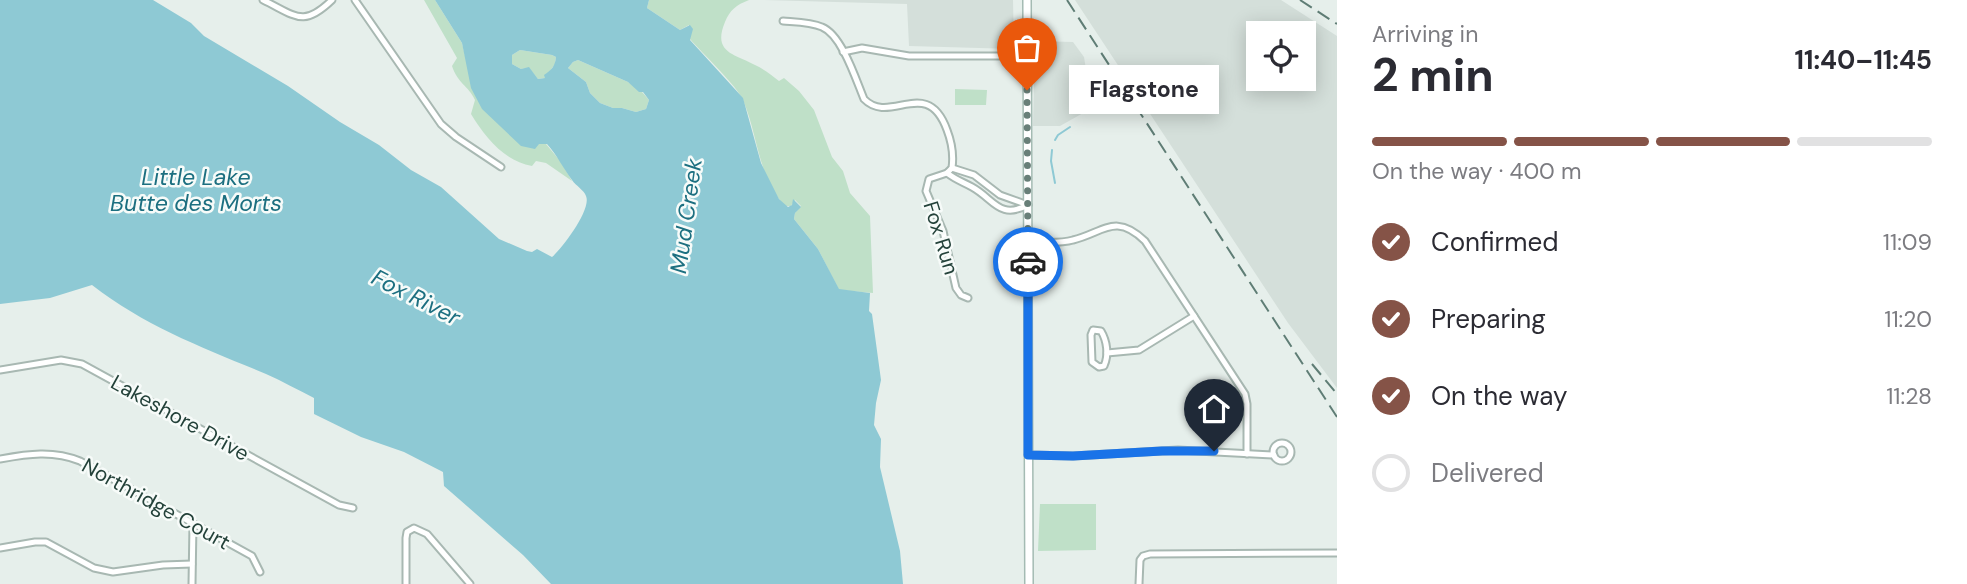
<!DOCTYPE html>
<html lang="en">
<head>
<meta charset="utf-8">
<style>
  body { margin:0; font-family:"DM Sans",sans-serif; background:#f7f7f7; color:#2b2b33; height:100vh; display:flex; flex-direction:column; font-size:26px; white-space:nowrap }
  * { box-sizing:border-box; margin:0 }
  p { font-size:23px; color:#7c7c81 }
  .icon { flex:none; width:38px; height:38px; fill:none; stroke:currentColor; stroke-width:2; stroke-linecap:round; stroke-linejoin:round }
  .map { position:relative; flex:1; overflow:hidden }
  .sheet { display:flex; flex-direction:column; background:#fff; width:630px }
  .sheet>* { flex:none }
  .controls { position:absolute; left:1246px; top:21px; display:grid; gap:14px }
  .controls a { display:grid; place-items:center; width:70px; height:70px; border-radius:0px; background:#fff; box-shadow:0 4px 18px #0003; font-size:35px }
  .pin { position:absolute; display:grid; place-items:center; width:60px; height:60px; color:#fff; margin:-72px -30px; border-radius:50% 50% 50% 0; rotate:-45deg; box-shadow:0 0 7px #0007 }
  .pin .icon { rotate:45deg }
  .courier { position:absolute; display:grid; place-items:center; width:70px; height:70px; margin:-35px; border:5px solid #1a73e8; border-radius:50%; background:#fff; color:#222; box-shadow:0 2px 9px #0007 }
  .bubble { position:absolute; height:49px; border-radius:0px; background:#fff; box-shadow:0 4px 18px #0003; font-size:23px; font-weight:700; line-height:49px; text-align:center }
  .summary em { font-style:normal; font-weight:700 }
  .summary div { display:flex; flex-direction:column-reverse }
  .summary { display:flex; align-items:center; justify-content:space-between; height:119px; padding:0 35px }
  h1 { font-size:46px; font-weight:700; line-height:52px }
  .bar { display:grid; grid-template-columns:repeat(4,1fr); gap:10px 7px; align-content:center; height:84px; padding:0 35px }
  .bar i { height:9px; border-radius:5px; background:#e1e1e2 }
  .bar .current { background:#855347 }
  .bar p { grid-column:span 4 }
  ol { padding:0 35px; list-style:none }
  li { display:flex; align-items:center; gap:21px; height:77px }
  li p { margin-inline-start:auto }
  li .icon { padding:7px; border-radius:50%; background:#855347; color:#fff; stroke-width:4 }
  li:last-child { color:#7c7c81 }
  li i { width:38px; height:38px; border:4px solid #e1e1e2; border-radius:50% }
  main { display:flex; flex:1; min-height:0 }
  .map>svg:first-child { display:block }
  .built { fill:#d4dfda; fill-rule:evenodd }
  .green { fill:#bfe0c8 }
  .water { fill:#8ec9d4; fill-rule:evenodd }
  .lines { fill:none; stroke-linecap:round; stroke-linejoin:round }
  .stream { stroke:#8ec9d4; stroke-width:2 }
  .minor-casing { stroke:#a8b8b2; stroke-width:9 }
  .secondary-casing { stroke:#a4bbb3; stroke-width:10 }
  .minor { stroke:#fff; stroke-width:5 }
  .secondary { stroke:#fff; stroke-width:7 }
  .rail { stroke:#5f7d75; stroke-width:2; stroke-dasharray:14 7; stroke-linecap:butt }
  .done { stroke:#687f78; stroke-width:7; stroke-dasharray:0 12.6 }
  .route { stroke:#1a73e8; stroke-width:9 }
  .labels { text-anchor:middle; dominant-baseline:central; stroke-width:5; stroke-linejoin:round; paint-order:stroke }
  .street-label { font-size:21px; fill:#24423a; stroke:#f7fbf9 }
  .water-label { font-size:23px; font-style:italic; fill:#1c6f80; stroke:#f7fbf9 }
</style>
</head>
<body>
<main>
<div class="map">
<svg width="1337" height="584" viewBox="0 0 1337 584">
  <rect width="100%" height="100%" fill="#e6efeb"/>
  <g class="built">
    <polygon points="764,0 1013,0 1014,49 909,46 907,4"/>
    <path d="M 1075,0 L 1281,0 L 1337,36 L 1337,388 L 1288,323 ZM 1258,33 L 1304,33 L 1304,79 L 1258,79 Z"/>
    <polygon points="1035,41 1073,42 1084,57 1092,108 1060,126 1033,126"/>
  </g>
  <g class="green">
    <path d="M 424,0 L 435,0 L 462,43 L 467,64 L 539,144 L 546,144 L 561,162 L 572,181 L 546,163 L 536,161 L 532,166 C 504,161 485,137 471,114 L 475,100 C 468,85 458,84 452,66 L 457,58 Z"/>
    <path d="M 649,0 L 749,0 C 736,5 730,10 725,22 C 712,53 735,54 755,65 C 764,69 771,75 779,81 L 784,78 L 799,91 L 814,110 L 832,157 L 843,171 L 850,193 L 870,216 L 873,293 L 839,290 L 818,249 L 794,219 L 795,213 L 801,206 L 795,200 L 791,206 L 785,206 C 758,178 758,135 743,100 C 738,87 701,52 690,39 L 689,25 L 680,30 L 647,8 Z"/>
    <polygon points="520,50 552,55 556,57 555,64 545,78 538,79 529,68 521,69 512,64 512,55"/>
    <polygon points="578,60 628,82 642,92 649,100 646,109 636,112 622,108 613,108 600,103 590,93 586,82 568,68 573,62"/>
    <polygon points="955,89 987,90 986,105 955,105"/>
    <polygon points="1040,504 1096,504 1096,550 1038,551"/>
  </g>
  <path class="water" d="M 0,0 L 153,0 L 191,23 L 204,36 L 288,86 L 340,122 L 379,145 L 411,170 L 441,187 L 499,239 L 527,251 L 532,252 L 537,249 L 552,257 C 562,249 592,209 586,196 C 584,190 576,186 572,180 C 563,168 557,155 547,144 L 539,144 L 535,149 L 521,146 L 482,109 L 471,88 L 462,43 L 435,0 L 649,0 L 647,8 L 680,30 L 690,25 L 693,29 L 690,40 L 743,98 L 761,163 L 779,199 L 788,207 L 792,205 L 793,199 L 801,207 L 795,213 L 794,219 L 818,249 L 839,289 L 870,293 L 869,311 L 872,314 L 881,380 L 876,403 L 874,425 L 881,439 L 880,467 L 900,551 L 903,584 L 551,584 L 523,555 L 444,486 L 443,472 L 404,452 L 361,437 L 314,414 L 314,398 C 298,390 282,381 266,374 C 204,348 146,327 92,285 L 50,298 L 0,304 ZM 520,50 L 552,55 L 556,57 C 555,67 551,70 544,75 L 545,78 L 538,79 L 529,67 L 521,69 L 512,64 L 512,55 ZM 578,60 L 628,82 L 639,92 L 643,92 L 649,100 L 646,109 L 636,112 L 622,108 L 613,108 L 600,103 L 590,93 L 586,82 L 568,68 L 573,62 Z"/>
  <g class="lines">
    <g class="stream">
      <polyline points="1055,140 1058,135 1070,127"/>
      <polyline points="1052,150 1051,161 1055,183"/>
    </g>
    <g class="minor-casing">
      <g id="minor">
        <path d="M 263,0 C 296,16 303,28 332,0"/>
        <polyline points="355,0 441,124 456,137 501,167"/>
        <path d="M 783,21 C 796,22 811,22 822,27 C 842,35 856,80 864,99 C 890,126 927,75 947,130 C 952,143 954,154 952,168 L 947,173 L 929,179 L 926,191 L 943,231 L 956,288 L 961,295 L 968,298"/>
        <polyline points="843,52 862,48 909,56 1027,56"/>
        <polyline points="952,168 974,175 1000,195 1028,205"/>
        <path d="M 947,173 C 956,180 963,182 972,187 C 994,199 999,220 1028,205"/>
        <path d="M 1028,242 C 1043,242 1059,244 1073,240 C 1103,233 1115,212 1145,241 L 1245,394 L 1247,404 L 1247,454"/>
        <path d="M 1093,330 L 1101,331 C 1107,341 1109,355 1104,366 L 1099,367 L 1092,362 L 1091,335 Z"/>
        <polyline points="1107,353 1139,350 1194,316"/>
        <polyline points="0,370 61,360 82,364 339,505 353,508"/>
        <circle cx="1282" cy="452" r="9"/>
        <polyline points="1028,455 1073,456 1178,450 1274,455"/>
        <path d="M 0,459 C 28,454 53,450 80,461 L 252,556 L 260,572"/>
        <polyline points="0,548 35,542 46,542 94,568 113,572 163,565 192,564"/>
        <polyline points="192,584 193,524"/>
        <polyline points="406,584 406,538 407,532 414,528 427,534 470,584"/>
        <polyline points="1139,584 1140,560 1143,556 1150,554 1337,553"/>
      </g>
    </g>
    <g class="secondary-casing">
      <polyline id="secondary" points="1027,0 1029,584"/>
    </g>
    <use href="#minor" class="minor"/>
    <use href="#secondary" class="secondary"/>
    <g class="rail">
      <polyline points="1067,0 1337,417"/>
      <polyline points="1300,0 1337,24"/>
      <polyline points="1312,364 1337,394"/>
    </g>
  </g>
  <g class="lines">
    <polyline class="done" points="1027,90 1028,262"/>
    <polyline class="route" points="1028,262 1028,455 1073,456 1162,451 1214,451"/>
  </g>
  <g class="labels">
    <g class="street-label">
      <text transform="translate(941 238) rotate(73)">Fox Run</text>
      <text transform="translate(180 418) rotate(29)">Lakeshore Drive</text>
      <text transform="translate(156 504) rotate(29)">Northridge Court</text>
    </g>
    <g class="water-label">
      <text x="196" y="177">Little Lake<tspan x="196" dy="26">Butte des Morts</tspan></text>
      <text transform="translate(686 216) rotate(-82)">Mud Creek</text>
      <text transform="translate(416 297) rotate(27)">Fox River</text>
    </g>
  </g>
</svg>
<div class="controls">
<a><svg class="icon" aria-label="locate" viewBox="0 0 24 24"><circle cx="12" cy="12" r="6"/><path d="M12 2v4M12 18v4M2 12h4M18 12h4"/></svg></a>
</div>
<div class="pin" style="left:1027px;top:90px;background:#ea580c"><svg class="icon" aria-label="bag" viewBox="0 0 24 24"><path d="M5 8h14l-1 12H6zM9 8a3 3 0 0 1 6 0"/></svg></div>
<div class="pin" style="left:1214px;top:451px;background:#1f2937"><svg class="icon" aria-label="home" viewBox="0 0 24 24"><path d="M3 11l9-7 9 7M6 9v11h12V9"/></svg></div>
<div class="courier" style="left:1028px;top:262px"><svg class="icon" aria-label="car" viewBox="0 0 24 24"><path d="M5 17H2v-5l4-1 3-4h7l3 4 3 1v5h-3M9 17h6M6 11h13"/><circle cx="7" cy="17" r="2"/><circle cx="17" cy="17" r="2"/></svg></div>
<div class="bubble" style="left:1069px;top:65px;width:150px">Flagstone</div>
</div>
<section class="sheet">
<div class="summary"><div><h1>2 min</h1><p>Arriving in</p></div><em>11:40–11:45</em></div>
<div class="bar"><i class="current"></i><i class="current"></i><i class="current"></i><i></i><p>On the way · 400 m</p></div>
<ol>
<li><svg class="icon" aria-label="check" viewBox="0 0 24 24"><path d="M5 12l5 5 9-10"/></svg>Confirmed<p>11:09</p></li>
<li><svg class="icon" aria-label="check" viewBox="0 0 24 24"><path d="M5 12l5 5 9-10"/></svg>Preparing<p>11:20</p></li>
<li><svg class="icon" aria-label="check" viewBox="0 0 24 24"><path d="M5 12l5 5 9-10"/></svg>On the way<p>11:28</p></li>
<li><i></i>Delivered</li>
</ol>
</section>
</main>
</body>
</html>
